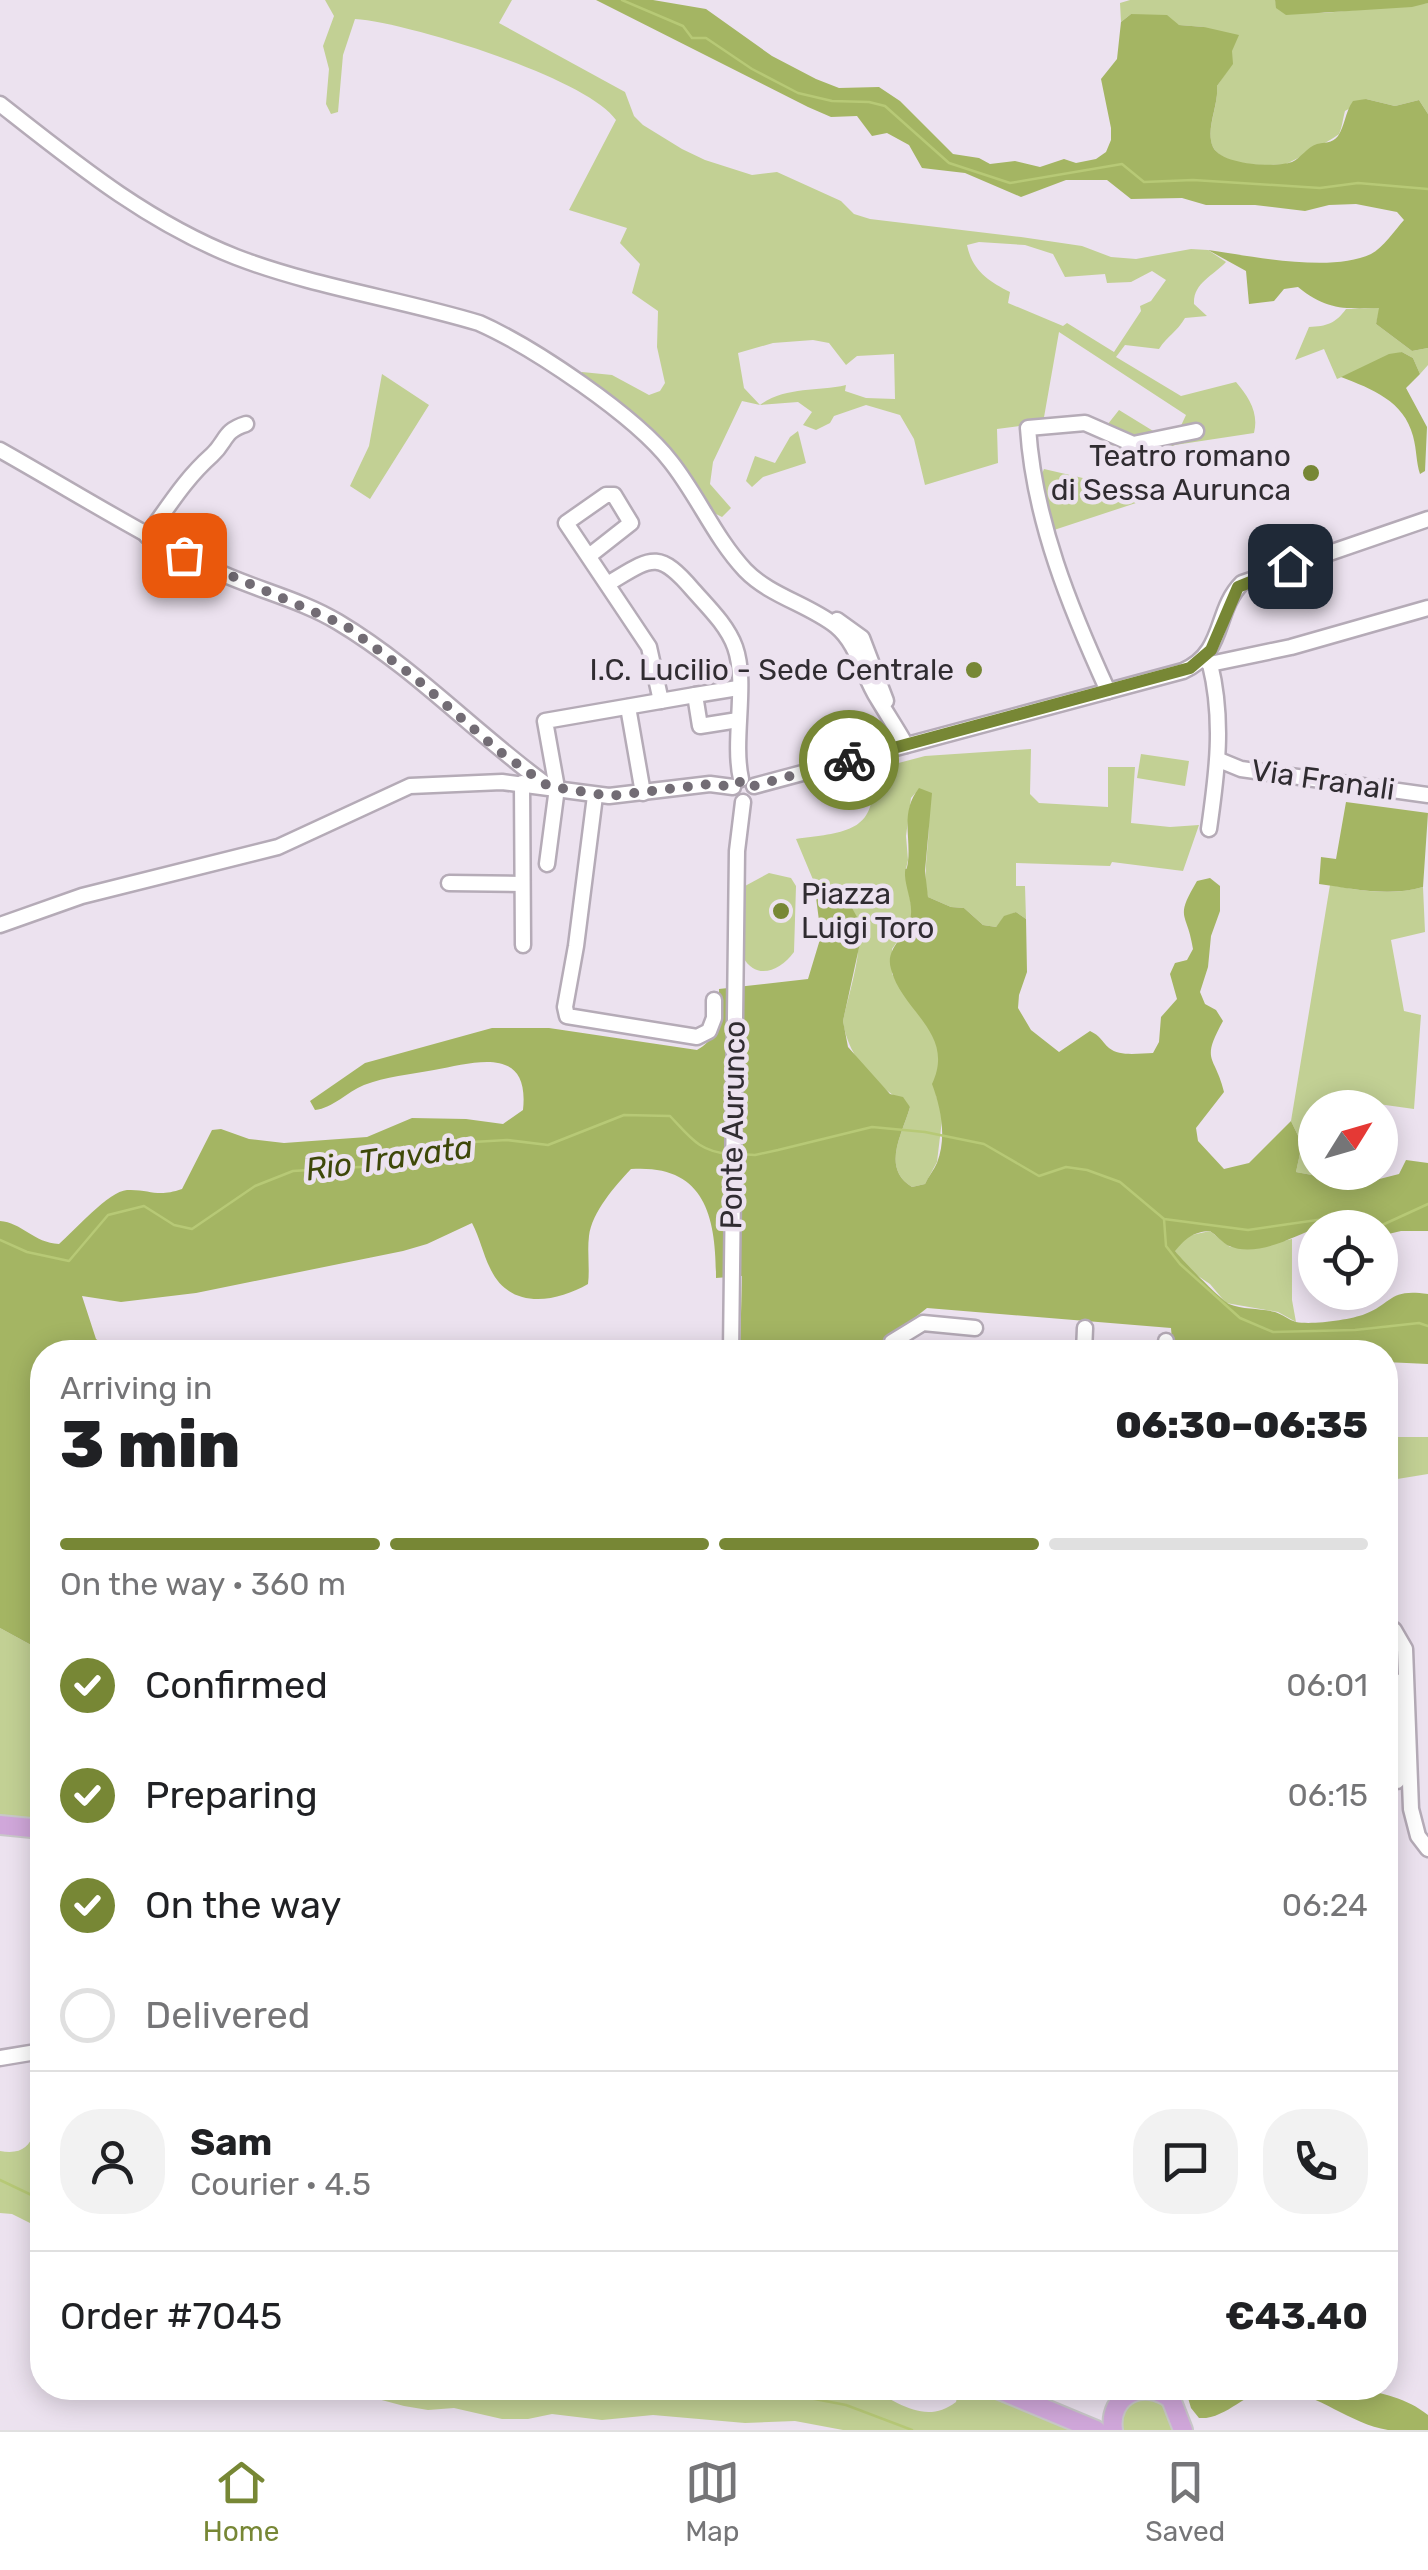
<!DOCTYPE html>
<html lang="en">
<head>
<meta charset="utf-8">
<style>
  body { margin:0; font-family:Rubik,sans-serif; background:#f2f2f2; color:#202124; height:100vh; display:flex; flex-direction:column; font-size:38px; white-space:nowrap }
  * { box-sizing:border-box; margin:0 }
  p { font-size:32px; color:#757577 }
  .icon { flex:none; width:55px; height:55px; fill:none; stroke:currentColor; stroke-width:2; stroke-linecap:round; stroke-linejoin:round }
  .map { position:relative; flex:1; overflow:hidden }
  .side { position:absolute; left:30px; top:1340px; width:1368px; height:1060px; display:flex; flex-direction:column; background:#fff; border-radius:40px; box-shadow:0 5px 25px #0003 }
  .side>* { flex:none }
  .needle { width:65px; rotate:53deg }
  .controls { position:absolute; left:1298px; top:1090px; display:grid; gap:20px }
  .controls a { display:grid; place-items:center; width:100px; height:100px; border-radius:50%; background:#fff; box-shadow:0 5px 25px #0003; font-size:50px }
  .pin { position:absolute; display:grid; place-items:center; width:85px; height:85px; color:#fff; margin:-42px; border-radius:20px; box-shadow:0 5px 15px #0006 }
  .courier { position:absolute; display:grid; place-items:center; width:100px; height:100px; margin:-50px; border:8px solid #778735; border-radius:50%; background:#fff; color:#222; box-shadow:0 2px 12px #0007 }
  .overview em { font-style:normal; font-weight:800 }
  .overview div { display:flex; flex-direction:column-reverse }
  .overview { display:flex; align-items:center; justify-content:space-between; height:170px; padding:0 30px }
  h1 { font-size:65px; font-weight:800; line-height:75px }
  .bar { display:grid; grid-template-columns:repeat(4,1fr); gap:15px 10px; align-content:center; height:120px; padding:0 30px }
  .bar i { height:12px; border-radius:8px; background:#e0e0e0 }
  .bar .active { background:#778735 }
  .bar p { grid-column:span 4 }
  .line { display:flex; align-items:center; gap:25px; padding:0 30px; border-top:2px solid #e0e0e0 }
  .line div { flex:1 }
  .round { display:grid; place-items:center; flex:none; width:105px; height:105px; border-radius:40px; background:#f2f2f2 }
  ol { padding:0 30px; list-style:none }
  li { display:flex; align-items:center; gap:30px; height:110px }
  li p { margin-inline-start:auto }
  li .icon { padding:10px; border-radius:50%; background:#778735; color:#fff; stroke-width:4 }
  li:last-child { color:#757577 }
  li i { width:55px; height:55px; border:5px solid #e0e0e0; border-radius:50% }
  .dock { display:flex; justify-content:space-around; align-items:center; height:140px; border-top:2px solid #e0e0e0; background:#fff; font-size:28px; color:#757577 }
  .dock a { display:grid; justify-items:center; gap:5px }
  .dock .active { color:#778735 }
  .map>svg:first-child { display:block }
  .green { fill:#c2d094; fill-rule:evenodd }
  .forest { fill:#a4b563 }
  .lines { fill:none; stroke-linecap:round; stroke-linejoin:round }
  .stream { stroke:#b7c976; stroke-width:2.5 }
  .minor-casing { stroke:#b5abb7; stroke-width:19 }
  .major-casing { stroke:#c9c8c9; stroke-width:22 }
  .minor { stroke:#fff; stroke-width:14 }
  .major { stroke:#d0a7da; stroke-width:18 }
  .done { stroke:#726c74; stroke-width:10; stroke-dasharray:0 18 }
  .route { stroke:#778735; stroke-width:12 }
  .poi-dot { fill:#778735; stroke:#ece2ef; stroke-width:4 }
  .labels { text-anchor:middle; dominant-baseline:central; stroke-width:9; stroke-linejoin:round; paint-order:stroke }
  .poi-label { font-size:30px; fill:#302c31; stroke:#ece2ef; text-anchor:end }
  .street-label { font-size:30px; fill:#302c31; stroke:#ece2ef }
  .water-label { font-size:32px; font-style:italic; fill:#3e4809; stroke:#ece2ef }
</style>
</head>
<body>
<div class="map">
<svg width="1428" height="2430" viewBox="0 0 1428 2430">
  <rect width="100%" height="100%" fill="#ece2ef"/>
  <g class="green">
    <path d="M 325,0 L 512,0 L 499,23 L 625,92 L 634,116 L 643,125 L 682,149 L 705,160 L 752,175 L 777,172 L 841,201 L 854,214 L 870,219 L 1021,237 L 1082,246 L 1111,257 L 1136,259 L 1191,249 L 1208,250 L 1226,262 C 1213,276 1193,283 1194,304 L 1207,316 L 1185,318 C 1177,332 1167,336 1159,349 L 1125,345 L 1116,357 L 1181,396 L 1236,382 C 1249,397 1259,413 1254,433 L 1175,445 L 1157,453 L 1169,468 C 1143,461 1110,459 1104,429 L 1119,410 L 1163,437 L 1178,432 L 1186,415 L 1059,332 L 1043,423 L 997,429 L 998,463 L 925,485 L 914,439 L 900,415 L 866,405 L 834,416 L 830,423 L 816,430 L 803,425 L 812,412 L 798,402 L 760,405 L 742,401 L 713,462 L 710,484 L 731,508 L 722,517 L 714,513 L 671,452 L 578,377 L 582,372 L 612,375 L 649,395 L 660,391 L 665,383 L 657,347 L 658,311 L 632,293 L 640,264 L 620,243 L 627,228 L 569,210 L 616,120 C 588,78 406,22 355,19 L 343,55 L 338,112 L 331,114 L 326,104 L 329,69 L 323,46 L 334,16 ZM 979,242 L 1025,245 L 1053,254 L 1065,277 L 1105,274 L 1107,283 L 1131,282 L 1152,271 L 1166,280 L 1151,301 L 1140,306 L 1141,311 L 1114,352 L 1067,323 L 1063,326 L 1008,303 L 1010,292 C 988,281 972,270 967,245 ZM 813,340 L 829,343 L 846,365 L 857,356 L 894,354 L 895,399 L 866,398 L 845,391 L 846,385 C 817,392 786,386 760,405 L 744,388 L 738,353 L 773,343 Z"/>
    <path d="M 1130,0 L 1275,0 L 1277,8 L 1324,13 L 1428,3 L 1428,114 L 1419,100 L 1395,106 L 1366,99 L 1345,111 C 1343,118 1342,128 1339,134 C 1337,137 1290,163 1286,164 C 1267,166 1223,167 1213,147 C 1205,130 1219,105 1217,86 L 1232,64 L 1204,27 L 1179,25 L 1131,14 L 1121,22 L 1120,3 Z"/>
    <path d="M 1380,308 L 1376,324 L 1412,351 L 1428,348 L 1428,365 L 1420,374 L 1413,358 L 1402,352 L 1337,379 L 1324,349 L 1295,360 L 1309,327 C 1327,326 1335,324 1346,309 Z"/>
    <polygon points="382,374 429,405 370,499 350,486 369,446"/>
    <polygon points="798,431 806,463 763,477 752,487 746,481 755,456 775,463 790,437"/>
    <polygon points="1044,469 1113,485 1115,481 1129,492 1136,503 1054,530 1048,507 1045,507 1039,481"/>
    <path d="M 1031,749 L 1030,794 L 1039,803 L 1108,807 L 1108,767 L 1135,767 L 1131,823 L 1170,827 L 1199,825 L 1183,871 L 1112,862 L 1110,866 L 1016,863 L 1016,886 L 1025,886 L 1026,919 L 1016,912 L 1004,917 L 996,927 L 983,925 L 964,908 L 951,907 L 928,897 C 919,861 940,820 919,789 L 911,798 L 906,836 L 908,860 L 905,873 L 912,909 L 911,922 L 892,949 L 892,974 L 935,1036 L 940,1060 L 936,1096 L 942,1107 L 942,1120 L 937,1162 L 925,1184 L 912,1187 C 881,1168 902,1135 910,1107 C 878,1086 848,1060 843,1021 C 853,971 885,901 814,882 L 796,839 C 847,832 879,833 872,770 L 925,756 Z"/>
    <polygon points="1141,754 1189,761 1185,786 1137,778"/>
    <path d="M 769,873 L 791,878 L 796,886 L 794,952 C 780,971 756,981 743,957 L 745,886 Z"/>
    <path d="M 1330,885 C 1362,891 1391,896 1423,887 L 1425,932 L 1391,940 L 1404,1011 L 1421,1015 L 1414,1109 L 1364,1102 L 1363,1107 L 1315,1108 L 1315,1172 L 1352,1173 L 1360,1184 L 1296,1172 L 1302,1144 L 1291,1121 Z"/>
    <polygon points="1210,1231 1230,1247 1255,1248 1292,1239 1292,1300 1296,1322 1278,1312 1226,1303 1210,1284 1189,1270 1174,1250 1187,1236"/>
    <polygon points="1385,1437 1428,1437 1428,1474 1385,1481"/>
    <polygon points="0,1628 42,1651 42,1818 0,1817"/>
    <path d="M 42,2099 L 42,2229 L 12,2214 L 0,2213 L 0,2151 C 38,2158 34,2125 42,2099 Z"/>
    <path d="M 337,2388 L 868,2388 C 897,2401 925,2426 956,2402 L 958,2393 L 952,2388 L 984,2388 L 1021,2409 L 1084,2430 L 843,2430 L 795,2421 L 745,2423 L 653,2415 L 602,2420 L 552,2414 L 528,2419 L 502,2419 L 454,2408 L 428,2410 L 404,2406 Z"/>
    <polygon points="1137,2397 1163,2401 1174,2425 1172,2430 1120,2430 1123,2407"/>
  </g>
  <g class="forest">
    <path d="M 596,0 L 653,0 L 706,9 L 772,56 L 816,79 L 839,88 L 879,87 L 900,101 L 953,154 L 979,158 L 990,164 L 1015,161 L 1040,167 L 1064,159 L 1076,163 L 1096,159 L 1106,152 L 1111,140 L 1111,128 L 1101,79 L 1117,59 L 1121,22 L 1131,14 L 1167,15 L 1179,25 L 1204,27 L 1239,35 L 1232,51 L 1233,64 L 1217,86 C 1219,105 1205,129 1213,147 C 1221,165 1275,168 1292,162 C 1301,158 1307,147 1317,144 C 1324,142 1332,144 1338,136 C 1345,126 1345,112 1353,101 L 1366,99 L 1395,106 L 1419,100 L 1428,114 L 1428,348 L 1412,351 L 1376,324 L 1379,308 C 1344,309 1326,310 1298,287 L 1284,289 L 1274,301 L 1249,304 L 1246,271 L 1208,250 C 1251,256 1331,273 1371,254 C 1383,248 1395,230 1404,220 L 1397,212 L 1356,204 L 1329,205 L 1305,211 L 1255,205 L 1206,205 L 1182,198 L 1131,199 L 1107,180 L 1066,180 L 1021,197 L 965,173 L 922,168 L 909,145 L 887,133 L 872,136 L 857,116 L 831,117 L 808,107 Z"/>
    <polygon points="1275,0 1428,0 1428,3 1412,7 1286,15 1276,8"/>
    <path d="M 1402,352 L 1413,358 L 1420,374 L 1406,388 L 1427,427 L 1425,471 L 1420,474 C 1416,462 1417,451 1413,436 C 1404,401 1372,389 1341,377 L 1389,354 Z"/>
    <path d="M 919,788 L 932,793 L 925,871 L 928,897 L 951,907 L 964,908 L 983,925 L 996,927 L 1004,916 L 1016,912 L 1026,919 L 1027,972 L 1019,995 L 1018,1008 L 1031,1030 L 1059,1052 L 1090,1031 C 1101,1036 1101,1041 1109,1048 C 1120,1057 1140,1053 1153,1053 L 1159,1042 L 1161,1017 L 1177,999 L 1170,974 L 1175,963 L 1187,960 L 1193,949 C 1187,910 1174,920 1197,881 L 1210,878 L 1220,886 L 1220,911 L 1211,936 L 1208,967 L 1200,992 L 1205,1004 L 1216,1010 L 1223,1021 C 1200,1063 1215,1054 1224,1092 L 1196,1128 L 1198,1141 L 1224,1169 L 1249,1163 L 1291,1121 L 1302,1144 L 1296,1172 L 1360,1184 L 1399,1174 L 1406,1160 L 1428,1163 L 1428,1231 L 1401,1231 L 1380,1236 L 1380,1228 C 1365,1228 1330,1223 1318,1227 C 1295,1236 1257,1258 1229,1246 C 1223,1243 1216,1235 1210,1231 C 1193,1232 1186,1238 1175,1251 C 1183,1261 1220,1299 1229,1304 C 1243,1310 1260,1308 1275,1312 C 1282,1314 1289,1320 1296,1322 C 1312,1325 1350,1320 1365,1314 C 1393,1303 1389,1288 1428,1294 L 1428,1364 L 1385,1362 L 1385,1352 L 1173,1352 L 1171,1328 L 927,1308 L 887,1340 L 887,1352 L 740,1352 L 742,1276 L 716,1278 C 716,1216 705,1164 631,1169 C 615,1186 592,1212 589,1236 C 587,1252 590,1268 588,1284 C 555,1303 509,1310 490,1268 C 483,1254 480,1238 472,1223 L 427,1244 L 403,1251 L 196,1293 L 121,1302 L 82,1296 L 96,1339 L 114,1352 L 42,1352 L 42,1651 L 0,1628 L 0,1221 C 21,1222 34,1243 59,1244 C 74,1231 109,1191 127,1190 C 151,1189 156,1198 182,1189 L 212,1130 L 221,1129 L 249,1139 L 284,1143 L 367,1137 L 412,1118 L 466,1119 L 503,1124 L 523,1110 C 530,1045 476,1062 434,1070 C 411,1074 385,1077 364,1085 C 347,1092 333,1108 315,1110 L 310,1101 L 365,1063 L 492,1028 L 549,1028 L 697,1050 C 723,1035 719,1016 719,989 L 808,979 L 821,936 L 814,882 L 835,888 L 845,895 L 857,917 L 860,943 L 843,1021 L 848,1047 L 890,1094 L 903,1097 L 910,1107 C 902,1135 881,1168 912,1187 L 925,1184 C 928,1177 934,1170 937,1163 C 947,1137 941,1108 932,1084 C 956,1033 902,1012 891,969 C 884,947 910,935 911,914 C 912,901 906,889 905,876 C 905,862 906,876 908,862 C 911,836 900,812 919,788 Z"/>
    <path d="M 1346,802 L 1428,813 L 1423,887 C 1388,897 1355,889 1319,884 L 1321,857 L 1336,859 Z"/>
    <path d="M 1185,2388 L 1356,2388 C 1381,2393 1407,2398 1428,2415 L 1428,2430 C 1415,2430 1401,2430 1388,2430 C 1350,2424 1320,2394 1278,2389 C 1249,2386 1228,2420 1199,2418 L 1191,2408 Z"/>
  </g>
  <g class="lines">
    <g class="stream">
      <polyline points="622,0 683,26 692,38 706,38 752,69 798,93 832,101 869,102 885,106 949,163 1010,183 1122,164 1144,182 1193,180 1320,188 1358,183 1428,189"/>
      <polyline points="738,1154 755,1155 778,1150 872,1127 925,1132 984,1144 1039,1176 1066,1167 1087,1170 1120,1182 1164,1219 1248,1230 1338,1217 1380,1226 1428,1204"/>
      <polyline points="1164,1219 1166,1246 1180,1264 1240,1318 1273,1332 1355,1330 1419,1323 1428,1326"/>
      <path d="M 0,1240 L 27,1252 L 69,1261 L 108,1215 L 144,1206 L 174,1225 L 192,1229 L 255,1186 L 293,1171 L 376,1166 L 397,1153 L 456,1143 L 507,1140 L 548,1145 L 624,1115 L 670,1116 C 690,1137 699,1152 730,1154"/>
      <polyline points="0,2180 42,2200"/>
      <polyline points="677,2388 688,2388"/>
      <polyline points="757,2388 846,2405 912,2430"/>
    </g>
    <g class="minor-casing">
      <g id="minor">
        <path d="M 0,104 C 75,163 147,222 236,257 C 314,287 400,299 479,323 C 533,347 636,416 671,462 C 698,496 715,538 745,570 C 770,596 808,604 836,626 C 858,644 863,676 878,699 C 887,714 897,729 906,745"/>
        <path d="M 0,450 C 71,490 139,533 212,569 C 253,589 300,599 338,622 C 415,668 476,734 548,786"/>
        <path d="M 147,536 C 169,506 184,480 212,455 C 227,441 223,431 246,424"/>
        <polyline points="589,556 631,523 614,495 606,495 566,523 649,647 661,701"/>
        <path d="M 609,583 C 651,558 658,549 693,590 C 708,607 727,625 735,647 C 748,683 732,739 741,779"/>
        <polyline points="837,620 862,638 886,701"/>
        <polyline points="1203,659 1210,664 1291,647 1428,608"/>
        <polyline points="738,688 695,695 700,726 738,720"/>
        <path d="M 1108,691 C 1070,608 1034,520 1028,428 L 1085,423 L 1133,444 L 1196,431"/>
        <polyline points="628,707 643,793"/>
        <polyline points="1219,760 1241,769 1428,795"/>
        <polyline points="522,783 523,945"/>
        <path d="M 754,786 L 1183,671 C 1226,652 1214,611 1242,583 L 1428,519"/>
        <polyline points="595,796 576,946 565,1007 567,1016 697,1037 709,1031 714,1018 714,1000"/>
        <path d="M 1209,829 C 1217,773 1224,720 1210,664"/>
        <polyline points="547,864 557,788 545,721 695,695"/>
        <polyline points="449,883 522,884"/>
        <polyline points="0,925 82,896 278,847 410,786 502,782 609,796 710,784 733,787"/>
        <polyline points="731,1352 737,851 743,802"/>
        <polyline points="893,1352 892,1342 923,1323 975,1328"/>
        <polyline points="1084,1352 1085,1328"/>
        <polyline points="1166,1352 1166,1341"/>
        <polyline points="1385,1624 1394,1630 1405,1649 1411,1809 1418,1836 1428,1849"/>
        <polyline points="1397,1781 1393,1686 1405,1679"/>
        <polyline points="0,2058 42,2051"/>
      </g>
    </g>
    <g class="major-casing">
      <g id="major">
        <polyline points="0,1825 42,1829"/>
        <polyline points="995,2388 1096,2430"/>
        <path d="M 1113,2430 C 1108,2395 1144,2378 1171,2399 L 1183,2430"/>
      </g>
    </g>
    <use href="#minor" class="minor"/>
    <use href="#major" class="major"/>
  </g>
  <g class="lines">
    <polyline class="done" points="184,555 346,626 413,676 499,751 548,786 609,796 710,784 733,787 744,779 754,786 849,760"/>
    <polyline class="route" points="849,760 1190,668 1211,650 1238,587 1290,566"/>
  </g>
  <g class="poi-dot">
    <circle cx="1311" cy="473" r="10"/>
    <circle cx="974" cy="670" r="10"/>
    <circle cx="781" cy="911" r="10"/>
  </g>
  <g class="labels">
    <g class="poi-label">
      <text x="1291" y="456">Teatro romano<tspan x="1291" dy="34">di Sessa Aurunca</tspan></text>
      <text x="954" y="670">I.C. Lucilio - Sede Centrale</text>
      <text x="801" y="894" text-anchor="start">Piazza<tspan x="801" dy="34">Luigi Toro</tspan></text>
    </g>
    <g class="street-label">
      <text transform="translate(1323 780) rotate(8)">Via Franali</text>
      <text transform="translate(733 1125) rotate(-89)">Ponte Aurunco</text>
    </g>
    <g class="water-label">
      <text transform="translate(389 1158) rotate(-8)">Rio Travata</text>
    </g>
  </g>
</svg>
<div class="controls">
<a><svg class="needle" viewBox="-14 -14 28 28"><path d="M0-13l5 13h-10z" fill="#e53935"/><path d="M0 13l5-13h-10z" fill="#757577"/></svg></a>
<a><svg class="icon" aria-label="locate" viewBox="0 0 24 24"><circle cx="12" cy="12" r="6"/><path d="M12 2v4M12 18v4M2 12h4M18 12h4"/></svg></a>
</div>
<div class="pin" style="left:184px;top:555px;background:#ea580c"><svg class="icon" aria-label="bag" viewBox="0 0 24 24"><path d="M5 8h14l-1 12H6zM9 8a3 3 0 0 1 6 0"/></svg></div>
<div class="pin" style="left:1290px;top:566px;background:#1f2937"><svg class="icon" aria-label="home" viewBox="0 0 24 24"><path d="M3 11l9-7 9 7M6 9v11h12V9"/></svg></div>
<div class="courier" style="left:849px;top:760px"><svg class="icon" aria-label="bike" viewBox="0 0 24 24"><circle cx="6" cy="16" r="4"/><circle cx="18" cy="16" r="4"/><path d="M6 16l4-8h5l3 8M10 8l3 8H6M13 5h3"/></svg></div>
<section class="side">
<div class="overview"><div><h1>3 min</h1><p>Arriving in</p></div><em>06:30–06:35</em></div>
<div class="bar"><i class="active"></i><i class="active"></i><i class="active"></i><i></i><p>On the way · 360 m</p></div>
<ol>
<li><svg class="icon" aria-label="check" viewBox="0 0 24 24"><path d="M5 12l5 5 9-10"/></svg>Confirmed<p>06:01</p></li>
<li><svg class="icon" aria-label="check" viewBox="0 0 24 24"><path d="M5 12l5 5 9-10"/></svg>Preparing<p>06:15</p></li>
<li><svg class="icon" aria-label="check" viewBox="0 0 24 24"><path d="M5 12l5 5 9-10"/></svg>On the way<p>06:24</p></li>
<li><i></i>Delivered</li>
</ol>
<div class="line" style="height:180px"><a class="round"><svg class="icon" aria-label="person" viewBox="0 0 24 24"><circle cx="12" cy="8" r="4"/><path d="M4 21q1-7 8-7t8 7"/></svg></a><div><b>Sam</b><p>Courier · 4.5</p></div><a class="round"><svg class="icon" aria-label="chat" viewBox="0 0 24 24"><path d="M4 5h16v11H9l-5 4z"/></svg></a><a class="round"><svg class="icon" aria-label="phone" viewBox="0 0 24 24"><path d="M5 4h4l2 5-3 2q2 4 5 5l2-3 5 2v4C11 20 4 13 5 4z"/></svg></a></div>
<div class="line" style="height:130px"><div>Order #7045</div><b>€43.40</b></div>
</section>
</div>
<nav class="dock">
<a class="active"><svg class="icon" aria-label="home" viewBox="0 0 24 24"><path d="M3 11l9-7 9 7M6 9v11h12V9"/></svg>Home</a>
<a><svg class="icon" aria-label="map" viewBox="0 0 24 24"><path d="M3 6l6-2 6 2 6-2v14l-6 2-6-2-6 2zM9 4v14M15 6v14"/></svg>Map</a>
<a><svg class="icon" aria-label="saved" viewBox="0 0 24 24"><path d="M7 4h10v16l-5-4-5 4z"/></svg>Saved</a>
</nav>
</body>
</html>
